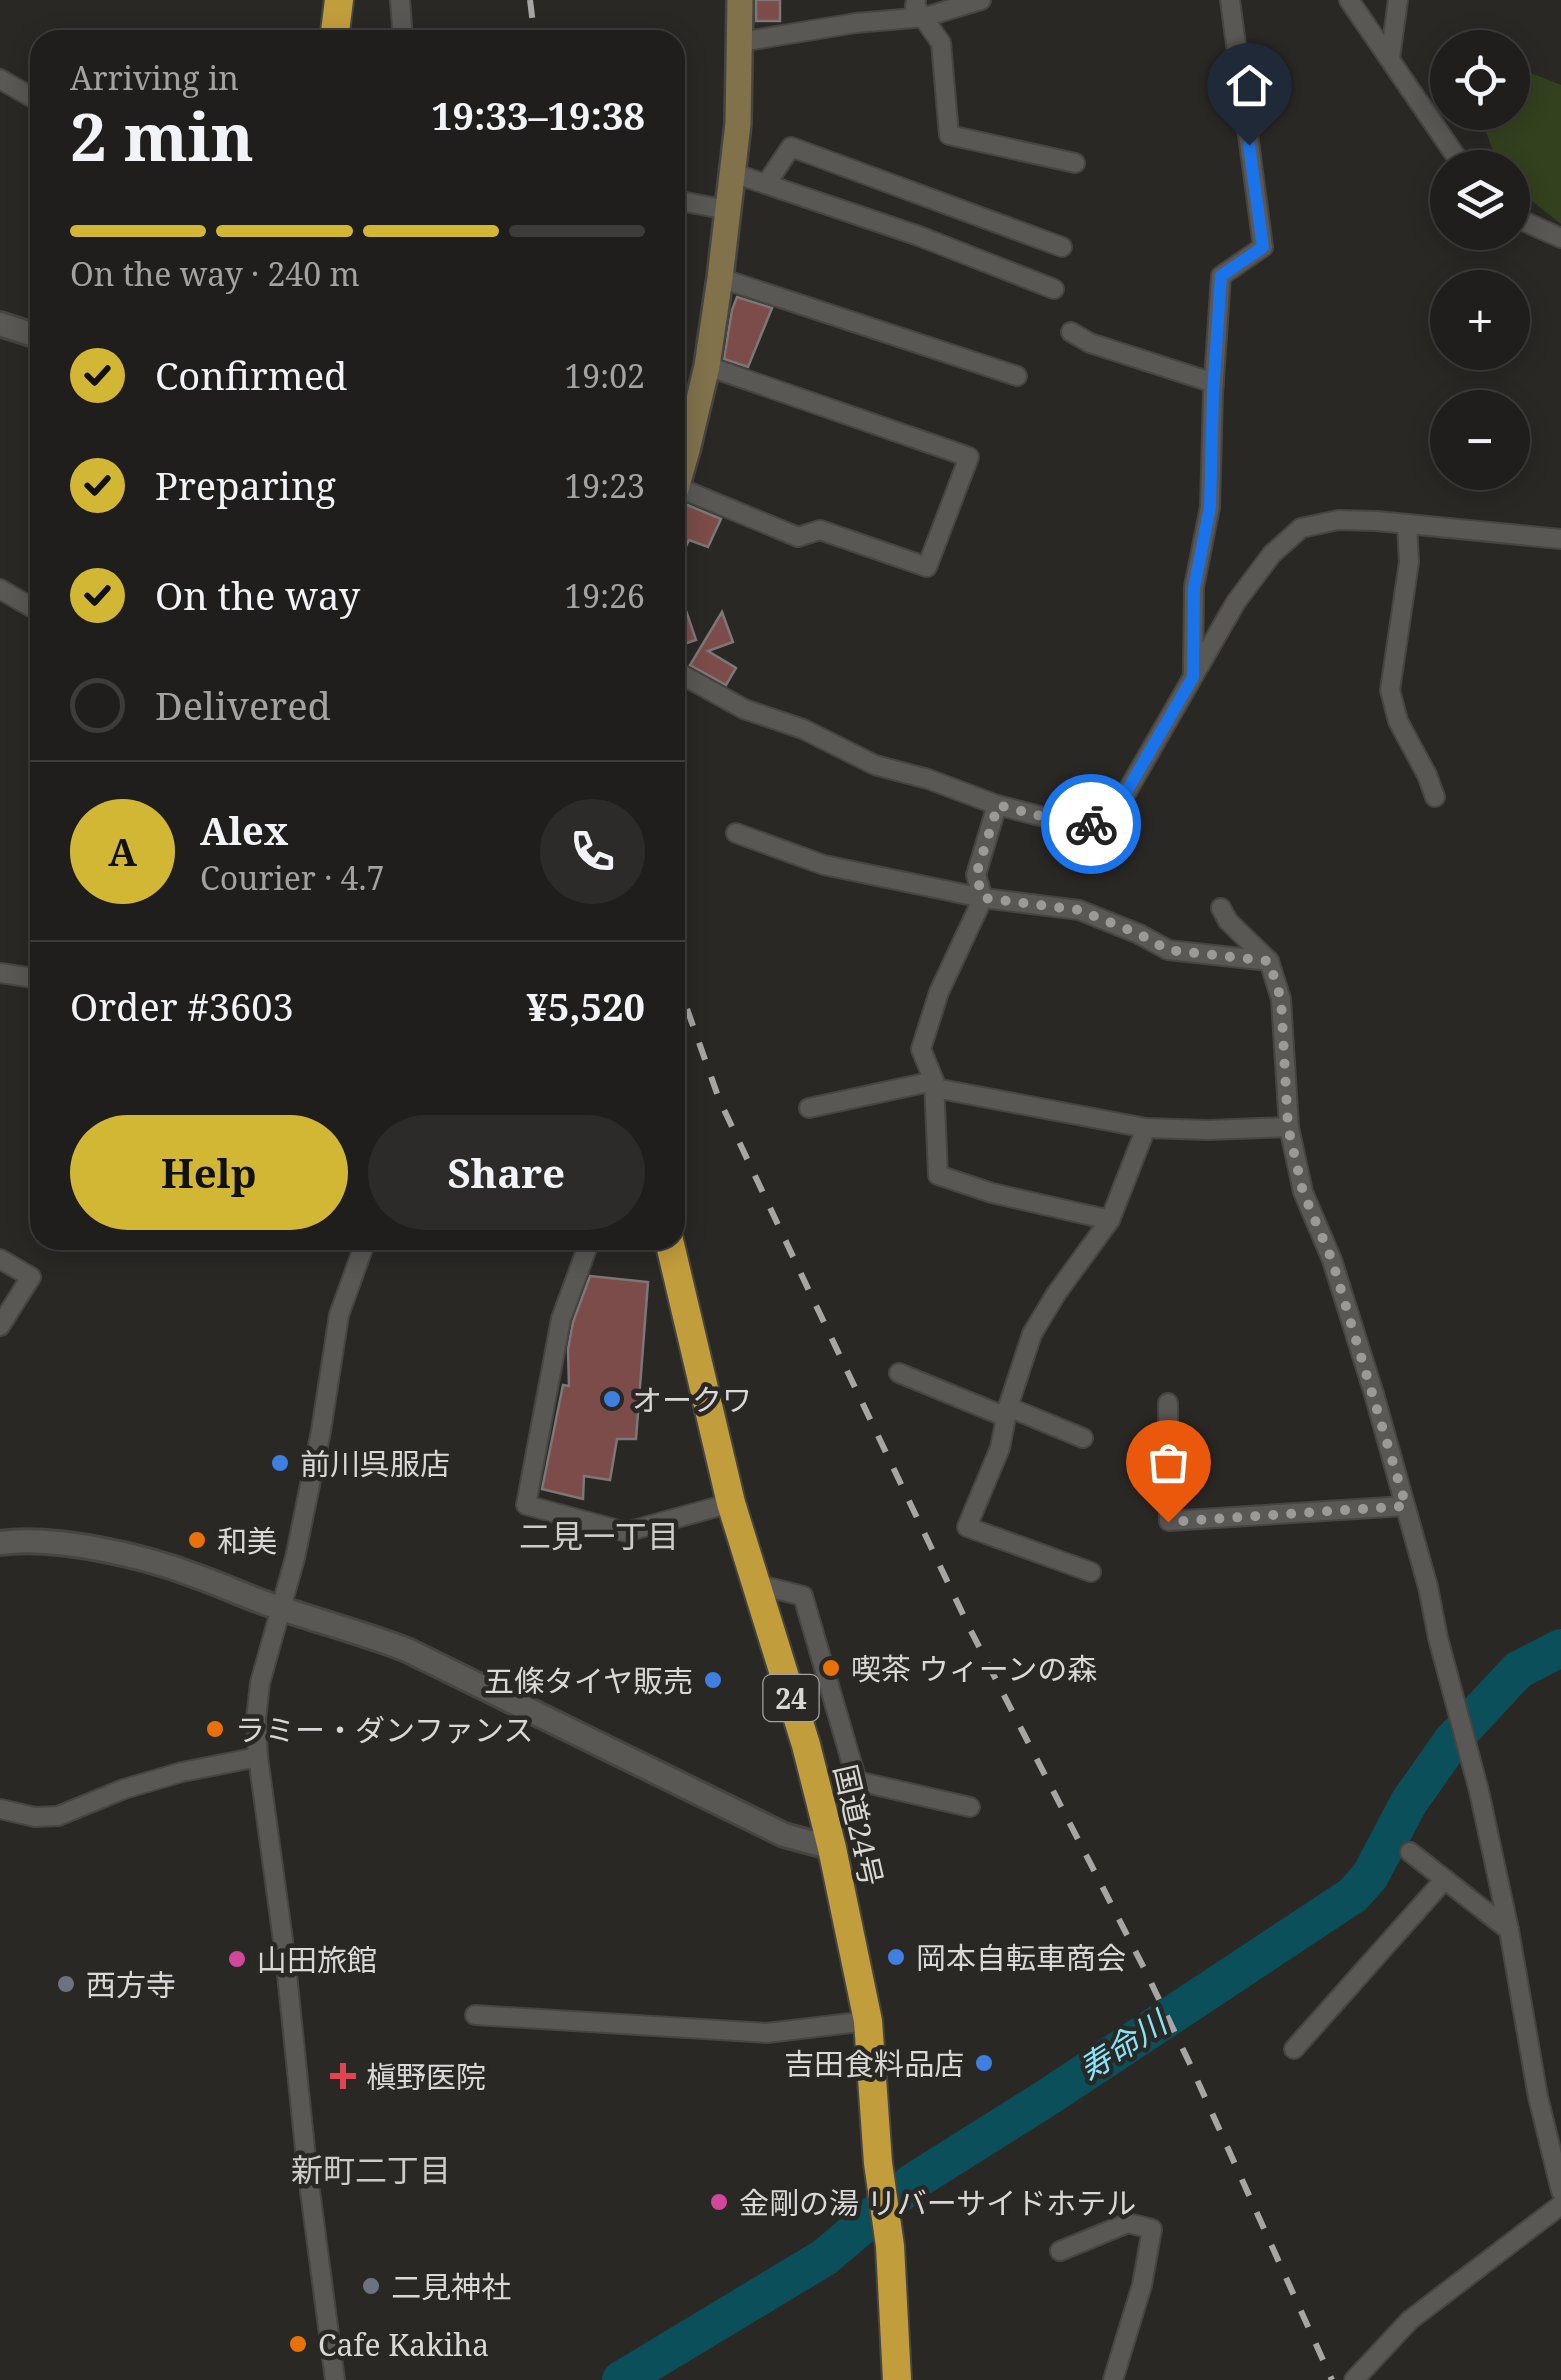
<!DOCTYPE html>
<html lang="en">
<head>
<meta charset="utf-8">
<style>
  body { margin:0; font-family:"Noto Serif","Noto Sans JP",serif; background:#2d2b29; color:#f1f3f6; height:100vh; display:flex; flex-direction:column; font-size:38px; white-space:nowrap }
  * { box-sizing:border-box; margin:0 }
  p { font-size:32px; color:#a2a2a3 }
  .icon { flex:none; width:55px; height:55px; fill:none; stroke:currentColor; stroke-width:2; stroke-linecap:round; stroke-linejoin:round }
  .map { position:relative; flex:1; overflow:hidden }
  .side { position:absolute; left:30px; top:30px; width:655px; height:1220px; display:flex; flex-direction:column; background:#201e1c; border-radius:30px; box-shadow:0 5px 25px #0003,0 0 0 2px #3d3c3b }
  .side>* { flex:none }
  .buttons { position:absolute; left:1430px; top:30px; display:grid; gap:20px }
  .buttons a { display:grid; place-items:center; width:100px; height:100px; border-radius:50%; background:#201e1c; box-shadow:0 5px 25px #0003,0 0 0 2px #3d3c3b; font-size:50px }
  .pin { position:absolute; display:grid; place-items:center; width:85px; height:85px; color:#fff; margin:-102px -42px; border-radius:50% 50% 50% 0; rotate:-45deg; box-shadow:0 0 10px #0007 }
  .pin .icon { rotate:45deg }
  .courier { position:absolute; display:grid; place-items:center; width:100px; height:100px; margin:-50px; border:8px solid #1a73e8; border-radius:50%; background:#fff; color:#222; box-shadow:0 2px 12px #0007 }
  .summary em { font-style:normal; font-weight:700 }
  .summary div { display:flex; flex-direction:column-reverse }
  .summary { display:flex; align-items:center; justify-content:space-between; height:170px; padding:0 40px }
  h1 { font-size:65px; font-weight:700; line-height:75px }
  .bar { display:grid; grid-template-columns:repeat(4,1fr); gap:15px 10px; align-content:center; height:120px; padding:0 40px }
  .bar i { height:12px; border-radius:8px; background:#3d3c3b }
  .bar .active { background:#d2b735 }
  .bar p { grid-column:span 4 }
  .line { display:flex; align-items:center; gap:25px; padding:0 40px; border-top:2px solid #3d3c3b }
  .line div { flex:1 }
  .round { display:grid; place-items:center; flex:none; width:105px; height:105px; border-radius:52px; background:#2d2b29 }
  ol { padding:0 40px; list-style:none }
  li { display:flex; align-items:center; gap:30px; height:110px }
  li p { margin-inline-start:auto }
  li .icon { padding:10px; border-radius:50%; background:#d2b735; color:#111; stroke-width:4 }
  li:last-child { color:#a2a2a3 }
  li i { width:55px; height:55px; border:5px solid #3d3c3b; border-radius:50% }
  .cta { display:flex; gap:20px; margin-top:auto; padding:20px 40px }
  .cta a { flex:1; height:115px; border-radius:60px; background:#d2b735; color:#111; font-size:40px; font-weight:700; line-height:115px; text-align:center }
  .cta a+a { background:#2d2b29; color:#f1f3f6 }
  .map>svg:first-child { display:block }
  .green { fill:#34411e }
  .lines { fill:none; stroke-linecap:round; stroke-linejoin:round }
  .river { stroke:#0b4f5a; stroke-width:38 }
  .building { fill:#7b4c49; stroke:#7d7777; stroke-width:2.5 }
  .minor-casing { stroke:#464542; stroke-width:22 }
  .tertiary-casing { stroke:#464542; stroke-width:28 }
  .secondary-casing { stroke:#464542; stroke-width:30 }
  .trunk-casing { stroke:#464542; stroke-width:32 }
  .minor { stroke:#5a5855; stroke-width:18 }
  .tertiary { stroke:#5a5855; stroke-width:22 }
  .secondary { stroke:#81724b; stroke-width:25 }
  .trunk { stroke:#c29d3c; stroke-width:28 }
  .rail { stroke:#a7a6a4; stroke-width:6; stroke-dasharray:18 18; stroke-linecap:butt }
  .done { stroke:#9c9a98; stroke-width:10; stroke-dasharray:0 18 }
  .route { stroke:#1a73e8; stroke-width:12 }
  .shop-dot { fill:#3f7fe0; stroke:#2a2825; stroke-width:4 }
  .food-dot { fill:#e8710a; stroke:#2a2825; stroke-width:4 }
  .hotel-dot { fill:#d1479c; stroke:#2a2825; stroke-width:4 }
  .worship-dot { fill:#6b7280; stroke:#2a2825; stroke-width:4 }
  .health-dot { fill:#e0444e; stroke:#2a2825; stroke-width:4 }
  .labels { text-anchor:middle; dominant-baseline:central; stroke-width:9; stroke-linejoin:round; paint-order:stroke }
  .shield { fill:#2a2825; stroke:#a4a3a1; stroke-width:2.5 }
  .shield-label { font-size:28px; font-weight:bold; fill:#d9d8d6 }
  .poi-label { font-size:30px; fill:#d9d8d6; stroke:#2a2825; text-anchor:start }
  .street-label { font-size:30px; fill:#d9d8d6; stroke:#2a2825 }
  .neighbourhood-label { font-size:32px; fill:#ceccc7; stroke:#2a2825 }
  .water-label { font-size:32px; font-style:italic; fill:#85e5f8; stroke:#2a2825 }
</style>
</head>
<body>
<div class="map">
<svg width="1561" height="2380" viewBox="0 0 1561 2380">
  <rect width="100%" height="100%" fill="#2a2825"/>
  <polygon class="green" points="1513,66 1561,85 1561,224 1513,186 1512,168 1499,167 1479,113 1512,112"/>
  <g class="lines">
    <polyline class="river" points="621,2380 825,2257 913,2182 1048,2097 1353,1895 1370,1876 1409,1802 1452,1741 1518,1670 1561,1648"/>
  </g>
  <g class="building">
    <rect x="756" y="0" width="24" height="21"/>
    <polygon points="737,297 772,308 748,367 724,359 732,310"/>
    <polygon points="685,504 721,519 708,547 689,540 675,569 675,523"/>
    <polygon points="675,587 678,587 696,640 675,647"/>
    <polygon points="722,612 733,642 708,651 736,668 726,685 690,665"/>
    <polygon points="590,1276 648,1282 636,1439 617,1439 610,1480 584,1476 583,1499 542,1489 563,1385 569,1386 568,1349 573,1322"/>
  </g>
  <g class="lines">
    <g class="minor-casing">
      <g id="minor">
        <polyline points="400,0 403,40"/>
        <polyline points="916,0 915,6 941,43 949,135 1075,163"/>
        <polyline points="1349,0 1464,168"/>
        <polyline points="740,42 856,23 925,17 981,0"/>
        <polyline points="1390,58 1398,0"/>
        <polyline points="0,79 40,102"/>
        <polyline points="733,173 919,236 1054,289"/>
        <polyline points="766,184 791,147 1062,247"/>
        <polyline points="675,200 728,210"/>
        <polyline points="1512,216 1561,238"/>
        <polyline points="720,278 1017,376"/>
        <polyline points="1071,332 1090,343 1214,383"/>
        <polyline points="677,487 798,537 820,530 927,567 969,457 707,366"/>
        <polyline points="1407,524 1409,562 1390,690 1398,721 1427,775 1435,797"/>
        <polyline points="0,589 40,612"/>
        <polyline points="675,671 744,709 803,729 875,765 928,779 997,805 1079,826 1110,821 1236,602 1272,554 1301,528 1338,520 1377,521 1561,539"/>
        <polyline points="1193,672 1194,587 1210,507 1213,394 1221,276 1263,247 1230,0"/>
        <polyline points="997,805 976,875 983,898 939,992 921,1049 934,1081 938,1175 992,1193 1110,1220"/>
        <polyline points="736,833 824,865 983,898 1079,910 1139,934 1168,950 1269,961 1281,999 1289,1127"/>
        <polyline points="1221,908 1228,921 1269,961"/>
        <polyline points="0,973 40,979"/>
        <polyline points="935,1088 1146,1128 1208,1130 1289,1127 1303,1192 1332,1260 1374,1394 1428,1587 1438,1638 1479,1791 1509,1930 1538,2097 1561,2191"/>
        <polyline points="809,1108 934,1081"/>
        <polyline points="590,1240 561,1319 526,1505 626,1532 731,1503"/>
        <polyline points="0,1259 31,1277 0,1326"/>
        <polyline points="899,1373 1006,1417"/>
        <polyline points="1168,1403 1169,1521 1405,1506"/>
        <polyline points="1008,1407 1083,1438"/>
        <polyline points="1091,1572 967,1527 1000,1448 1008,1407 1032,1334 1056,1294 1110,1220 1146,1128"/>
        <polyline points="756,1584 803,1596 857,1781 970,1807"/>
        <polyline points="0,1809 35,1817 58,1816 124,1789 182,1772 258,1757"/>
        <polyline points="1410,1852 1509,1930"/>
        <polyline points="475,2015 767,2033 868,2021"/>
        <polyline points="1294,2049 1445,1879"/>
        <polyline points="1060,2251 1128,2223 1152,2229 1142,2285 1113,2380"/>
        <polyline points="335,2380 307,2168 285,1955 258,1757 256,1719 260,1683 295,1558 321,1431 339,1315 366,1240"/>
        <polyline points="1354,2380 1410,2320 1561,2205"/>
      </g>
    </g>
    <g class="tertiary-casing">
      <g id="tertiary">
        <polyline points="0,324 40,337"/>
        <path d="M 0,1543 C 54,1535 145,1556 196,1576 C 225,1586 253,1600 283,1609 C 324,1623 366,1634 407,1650 L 784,1835 L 832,1848"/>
      </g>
    </g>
    <g class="secondary-casing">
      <polyline id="secondary" points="675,492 687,450 707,366 720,278 738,124 740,0"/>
    </g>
    <g class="trunk-casing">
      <g id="trunk">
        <polyline points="334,40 339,0"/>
        <polyline points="669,1240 731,1503 806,1745 832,1848 868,2021 878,2163 890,2246 897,2380"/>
      </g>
    </g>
    <use href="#minor" class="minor"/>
    <use href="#tertiary" class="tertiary"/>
    <use href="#secondary" class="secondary"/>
    <use href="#trunk" class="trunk"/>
    <g class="rail">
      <polyline points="530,0 535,40"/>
      <polyline points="675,975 719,1099 811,1295 969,1627 1144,1968 1190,2064 1332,2380"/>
    </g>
  </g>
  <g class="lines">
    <polyline class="done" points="1091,824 1079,826 998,805 976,875 983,898 1079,910 1139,934 1168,950 1269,961 1281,999 1288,1127 1303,1192 1332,1260 1406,1506 1168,1522"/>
    <polyline class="route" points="1091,824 1110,820 1193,677 1194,588 1210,507 1213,394 1221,276 1263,247 1249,145"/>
  </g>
  <g class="shop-dot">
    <circle cx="612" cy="1399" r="10"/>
    <circle cx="280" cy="1463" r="10"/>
    <circle cx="713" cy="1680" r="10"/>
    <circle cx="896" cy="1957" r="10"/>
    <circle cx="984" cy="2063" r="10"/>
  </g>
  <g class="food-dot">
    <circle cx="197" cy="1540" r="10"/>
    <circle cx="831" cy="1668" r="10"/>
    <circle cx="215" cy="1729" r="10"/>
    <circle cx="298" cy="2344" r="10"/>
  </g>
  <g class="hotel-dot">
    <circle cx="237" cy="1959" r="10"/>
    <circle cx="719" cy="2202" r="10"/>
  </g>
  <g class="worship-dot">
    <circle cx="66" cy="1984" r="10"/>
    <circle cx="371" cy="2286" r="10"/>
  </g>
  <path class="health-dot" d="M338 2061h10v10h10v10h-10v10h-10v-10h-10v-10h10z"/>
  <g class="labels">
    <rect class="shield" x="763.5" y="1675" width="55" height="46" rx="8"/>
    <g class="shield-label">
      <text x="791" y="1698">24</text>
    </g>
    <g class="poi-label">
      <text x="632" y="1399">オークワ</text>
      <text x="300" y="1463">前川呉服店</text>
      <text x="217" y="1540">和美</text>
      <text x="851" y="1668">喫茶 ウィーンの森</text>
      <text x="693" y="1680" text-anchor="end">五條タイヤ販売</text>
      <text x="235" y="1729">ラミー・ダンファンス</text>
      <text x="916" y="1957">岡本自転車商会</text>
      <text x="257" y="1959">山田旅館</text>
      <text x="86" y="1984">西方寺</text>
      <text x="964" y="2063" text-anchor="end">吉田食料品店</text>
      <text x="366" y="2076">槇野医院</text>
      <text x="739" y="2202">金剛の湯 リバーサイドホテル</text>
      <text x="391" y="2286">二見神社</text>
      <text x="318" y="2344">Cafe Kakiha</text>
    </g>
    <g class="street-label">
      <text transform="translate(859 1825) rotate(77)">国道24号</text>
    </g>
    <g class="neighbourhood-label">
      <text x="599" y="1535">二見一丁目</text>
      <text x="371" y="2169">新町二丁目</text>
    </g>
    <g class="water-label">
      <text transform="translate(1122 2045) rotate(-33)">寿命川</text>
    </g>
  </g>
</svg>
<div class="buttons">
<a><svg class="icon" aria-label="locate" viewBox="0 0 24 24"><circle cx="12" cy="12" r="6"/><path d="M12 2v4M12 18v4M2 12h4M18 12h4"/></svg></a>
<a><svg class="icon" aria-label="layers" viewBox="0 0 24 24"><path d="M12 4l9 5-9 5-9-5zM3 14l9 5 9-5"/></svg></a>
<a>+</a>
<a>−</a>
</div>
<div class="pin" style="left:1168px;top:1522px;background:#ea580c"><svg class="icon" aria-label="bag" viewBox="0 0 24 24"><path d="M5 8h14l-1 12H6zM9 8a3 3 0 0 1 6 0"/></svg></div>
<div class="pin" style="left:1249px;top:145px;background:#1f2937"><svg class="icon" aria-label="home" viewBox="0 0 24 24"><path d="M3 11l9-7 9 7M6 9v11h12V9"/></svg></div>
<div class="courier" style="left:1091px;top:824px"><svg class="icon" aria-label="bike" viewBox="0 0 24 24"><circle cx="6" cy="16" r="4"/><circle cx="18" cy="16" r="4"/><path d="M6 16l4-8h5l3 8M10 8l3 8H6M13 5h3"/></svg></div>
<section class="side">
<div class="summary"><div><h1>2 min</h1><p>Arriving in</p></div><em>19:33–19:38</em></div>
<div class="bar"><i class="active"></i><i class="active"></i><i class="active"></i><i></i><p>On the way · 240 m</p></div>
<ol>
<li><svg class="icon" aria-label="check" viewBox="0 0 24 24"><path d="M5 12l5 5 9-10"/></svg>Confirmed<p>19:02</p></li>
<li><svg class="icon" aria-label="check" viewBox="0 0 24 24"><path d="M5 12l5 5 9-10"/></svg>Preparing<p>19:23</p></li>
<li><svg class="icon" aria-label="check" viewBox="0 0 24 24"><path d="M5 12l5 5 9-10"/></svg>On the way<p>19:26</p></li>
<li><i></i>Delivered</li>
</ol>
<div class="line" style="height:180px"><b class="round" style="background:#d2b735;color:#111">A</b><div><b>Alex</b><p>Courier · 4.7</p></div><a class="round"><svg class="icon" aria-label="phone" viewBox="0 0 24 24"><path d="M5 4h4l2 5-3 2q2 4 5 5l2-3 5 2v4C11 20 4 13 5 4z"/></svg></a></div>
<div class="line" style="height:130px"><div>Order #3603</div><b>¥5,520</b></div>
<div class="cta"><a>Help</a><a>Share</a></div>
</section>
</div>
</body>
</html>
